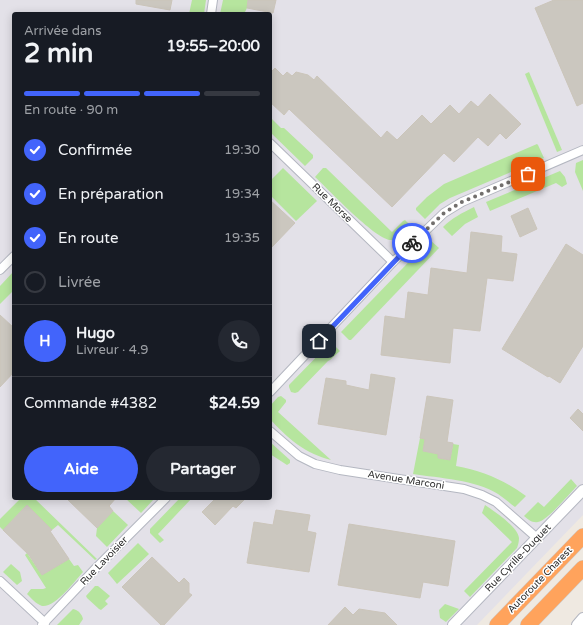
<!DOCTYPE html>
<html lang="fr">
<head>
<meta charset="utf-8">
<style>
  body { margin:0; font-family:"Varela Round",sans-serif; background:#242831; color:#f1f3f6; height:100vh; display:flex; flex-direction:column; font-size:15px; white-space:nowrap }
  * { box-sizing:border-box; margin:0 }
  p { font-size:13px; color:#9ea1a6 }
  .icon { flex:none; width:22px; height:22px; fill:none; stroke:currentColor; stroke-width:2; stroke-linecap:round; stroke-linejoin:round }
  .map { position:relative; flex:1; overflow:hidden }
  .details { position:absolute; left:12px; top:12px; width:260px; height:488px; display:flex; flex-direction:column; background:#171b24; border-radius:4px; box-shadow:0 2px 10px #0003 }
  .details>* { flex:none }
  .pin { position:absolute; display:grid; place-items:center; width:34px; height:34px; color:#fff; margin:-17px; border-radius:8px; box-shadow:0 2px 6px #0006 }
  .courier { position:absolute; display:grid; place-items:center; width:40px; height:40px; margin:-20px; border:3px solid #4264fb; border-radius:50%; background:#fff; color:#222; box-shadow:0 1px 5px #0007 }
  .headline em { font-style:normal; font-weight:700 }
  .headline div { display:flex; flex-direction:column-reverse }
  .headline { display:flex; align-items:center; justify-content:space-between; height:68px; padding:0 12px }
  h1 { font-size:26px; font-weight:700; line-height:30px }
  .bar { display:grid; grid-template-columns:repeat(4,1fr); gap:6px 4px; align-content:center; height:48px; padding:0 12px }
  .bar i { height:5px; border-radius:3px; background:#363941 }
  .bar .active { background:#4264fb }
  .bar p { grid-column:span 4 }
  .line { display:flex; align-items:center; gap:10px; padding:0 12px; border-top:1px solid #363941 }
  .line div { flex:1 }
  .round { display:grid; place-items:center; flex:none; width:42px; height:42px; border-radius:21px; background:#242831 }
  ol { padding:0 12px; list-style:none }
  li { display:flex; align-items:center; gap:12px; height:44px }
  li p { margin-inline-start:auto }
  li .icon { padding:4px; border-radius:50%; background:#4264fb; color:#fff; stroke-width:4 }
  li:last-child { color:#9ea1a6 }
  li i { width:22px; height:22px; border:2px solid #363941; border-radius:50% }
  .primary-button { display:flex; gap:8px; margin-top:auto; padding:8px 12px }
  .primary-button a { flex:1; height:46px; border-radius:24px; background:#4264fb; color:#fff; font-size:16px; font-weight:700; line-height:46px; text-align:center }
  .primary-button a+a { background:#242831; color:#f1f3f6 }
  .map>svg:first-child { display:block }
  .industrial { fill:#e3e1e8; fill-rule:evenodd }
  .green { fill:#b6e59e }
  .building { fill:#cbc7bf; stroke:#cbc5ba }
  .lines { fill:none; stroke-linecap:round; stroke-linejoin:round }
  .minor-casing { stroke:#b4b7c1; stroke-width:10 }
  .tertiary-casing { stroke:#b4b7c1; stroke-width:12 }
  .motorway-casing { stroke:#c9c9c9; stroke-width:16 }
  .minor { stroke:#fff; stroke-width:8 }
  .tertiary { stroke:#fff; stroke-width:10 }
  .motorway { stroke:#ffa35c; stroke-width:15 }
  .done { stroke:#726f6d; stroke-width:4; stroke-dasharray:0 7.2 }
  .route { stroke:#4264fb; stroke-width:5 }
  .labels { text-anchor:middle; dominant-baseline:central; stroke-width:3; stroke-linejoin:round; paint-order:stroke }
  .street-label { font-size:10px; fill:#2e2e2e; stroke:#fff }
</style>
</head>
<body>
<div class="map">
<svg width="583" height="625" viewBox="0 0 583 625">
  <rect width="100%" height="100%" fill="#efe9e1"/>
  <path class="industrial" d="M 0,0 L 583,0 L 583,515 L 477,625 L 0,625 ZM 14,14 L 270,14 L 270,498 L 14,498 Z"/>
  <g class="green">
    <polygon points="192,0 206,0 204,14 189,14"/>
    <polygon points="223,0 248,0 247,8 244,14 220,14"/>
    <polygon points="529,72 562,150 557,152 525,74"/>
    <polygon points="270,117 281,128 284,128 313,155 313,158 305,166 270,132"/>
    <polygon points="537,144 538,145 544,158 450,198 440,204 425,219 416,210 416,208 427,197 444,184"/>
    <polygon points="583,160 583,191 575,172 576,163"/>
    <polygon points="283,168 317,201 296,221 270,195 270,181"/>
    <path d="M 323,168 L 326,168 L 392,232 L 403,221 L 405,220 L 414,229 C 408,236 400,241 390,240 C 374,238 329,190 315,177 Z"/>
    <polygon points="560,171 565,177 567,184 562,187 556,183 490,211 486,202"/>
    <path d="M 474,207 L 478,217 L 465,224 L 452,236 L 443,227 C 452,218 462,213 474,207 Z"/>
    <polygon points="430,240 439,248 351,340 349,340 341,332"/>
    <polygon points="14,271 14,290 0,304 0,286"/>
    <polygon points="331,342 340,351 330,360 328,361 298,392 295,393 291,392 289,387 289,385"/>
    <path d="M 281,396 L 286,400 L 286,402 L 278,412 L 331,460 C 306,454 287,438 270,419 L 270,406 L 278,397 Z"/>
    <path d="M 420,438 L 425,439 L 423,451 L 438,454 L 438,458 L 450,460 L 453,444 L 459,445 L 456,466 C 483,471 504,480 526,496 L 515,507 C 510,503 504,498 498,494 C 476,480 439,478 413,474 Z"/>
    <polygon points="270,442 290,460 290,463 287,465 270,454"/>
    <path d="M 571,479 L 577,486 C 570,493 547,521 538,522 C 532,523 529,520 524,516 L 538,502 L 544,507 Z"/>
    <polygon points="21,498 34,498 97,559 95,560 58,525 52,530 27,505 3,530 0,527 0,519"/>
    <polygon points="125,498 155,498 141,513"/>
    <polygon points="180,498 192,498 158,534 164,540 160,543 150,533 150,529"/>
    <path d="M 485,505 C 494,511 518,527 519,538 C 519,542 518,545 517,548 L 470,597 L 464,591 L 512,542 L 482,513 Z"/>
    <polygon points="113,511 128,525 107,547 96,536 97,528"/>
    <polygon points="138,543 149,554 117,584 108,573"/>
    <path d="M 27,553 L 42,575 L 69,559 L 74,566 L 78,565 L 83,572 C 75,581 55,608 42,606 C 36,604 31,598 27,594 L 31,589 L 43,589 L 46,588 L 25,555 Z"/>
    <polygon points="11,564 20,572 22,581 17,585 3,572"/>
    <polygon points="95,586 98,586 110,596 105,601 108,604 101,610 99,609 87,598 86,596"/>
    <polygon points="445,604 459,609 446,622 440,618 439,610"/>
    <path d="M 73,609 C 78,610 82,614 83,619 L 79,625 L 57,625 Z"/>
  </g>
  <g class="building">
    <polygon points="136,0 172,0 170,10 136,4"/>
    <polygon points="248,0 276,0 273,13 247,8"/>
    <polygon points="554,0 583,0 583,103 577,106 535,8"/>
    <polygon points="275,68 283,76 287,72 292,76 296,72 308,75 314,80 317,76 381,138 387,131 397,140 422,115 431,124 450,105 459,114 471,101 478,107 490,94 521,124 506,139 500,133 488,146 478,137 454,162 444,153 392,207 289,109 284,115 270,102 270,73"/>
    <polygon points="270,200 295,223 270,249"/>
    <polygon points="528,208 537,229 520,237 511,216"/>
    <polygon points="471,232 502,236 501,252 517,254 513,281 487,278 480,331 453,328 450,363 381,355 385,316 405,319 408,292 428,295 431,268 467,273"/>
    <polygon points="566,244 583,255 583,346 560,383 549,376 548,377 502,349"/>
    <polygon points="0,315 14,328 14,372 0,387"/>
    <polygon points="371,374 395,378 386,435 318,424 326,378 346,381 346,385 369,390"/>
    <polygon points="427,396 453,400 447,442 453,443 450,460 438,458 438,454 423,451 425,439 420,438"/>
    <polygon points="578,409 583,414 583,431 570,418"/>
    <polygon points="66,498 116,498 109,506 113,511 97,528"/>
    <polygon points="216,498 246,498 236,508 233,506 215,525 202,512"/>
    <polygon points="27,505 52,530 50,531 69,559 42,575 29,555 3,530"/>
    <polygon points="276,510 310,515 307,531 316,533 309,572 247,563 254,522 273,525"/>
    <polygon points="349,524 455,541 448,586 423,582 420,598 338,585"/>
    <polygon points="152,557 179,583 184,578 189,583 189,593 192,595 164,625 161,625 122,587"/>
    <polygon points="345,607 353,615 359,609 385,613 397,625 328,625"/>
  </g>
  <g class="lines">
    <g class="minor-casing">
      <g id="minor">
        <polyline points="211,14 213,0"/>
        <polyline points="270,143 393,262"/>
        <polyline points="0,270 14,256"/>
        <polyline points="270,392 393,262 444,213 462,202 583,150"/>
        <polyline points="270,431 299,456 315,464 340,470 464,489 482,495 496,502 537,538"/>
        <polyline points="0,581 45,623"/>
        <polyline points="42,625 96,568 166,498"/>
      </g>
    </g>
    <g class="tertiary-casing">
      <g id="tertiary">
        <polyline points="453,625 583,490"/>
        <polyline points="577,625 583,618"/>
      </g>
    </g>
    <g class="motorway-casing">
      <g id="motorway">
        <polyline points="497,625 583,536"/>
        <polyline points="528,625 583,568"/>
      </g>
    </g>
    <use href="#minor" class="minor"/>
    <use href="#tertiary" class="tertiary"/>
    <use href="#motorway" class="motorway"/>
  </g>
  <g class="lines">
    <polyline class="done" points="412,243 444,213 462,202 528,174"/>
    <polyline class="route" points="319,341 412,243"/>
  </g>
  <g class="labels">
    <g class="street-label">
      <text transform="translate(332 203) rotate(44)">Rue Morse</text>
      <text transform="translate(406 480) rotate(9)">Avenue Marconi</text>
      <text transform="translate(518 558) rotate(-46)">Rue Cyrille-Duquet</text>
      <text transform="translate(104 561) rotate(-46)">Rue Lavoisier</text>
      <text transform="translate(540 580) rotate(-46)">Autoroute Charest</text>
    </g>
  </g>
</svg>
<div class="pin" style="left:528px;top:174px;background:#ea580c"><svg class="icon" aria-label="bag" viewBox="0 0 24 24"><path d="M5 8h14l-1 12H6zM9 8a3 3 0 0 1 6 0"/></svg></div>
<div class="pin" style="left:319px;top:341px;background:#1f2937"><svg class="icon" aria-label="home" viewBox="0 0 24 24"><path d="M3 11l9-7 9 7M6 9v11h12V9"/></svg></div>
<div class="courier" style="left:412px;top:243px"><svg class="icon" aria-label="bike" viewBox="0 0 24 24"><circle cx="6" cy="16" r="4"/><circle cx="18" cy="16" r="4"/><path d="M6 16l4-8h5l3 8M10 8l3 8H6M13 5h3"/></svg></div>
<section class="details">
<div class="headline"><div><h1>2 min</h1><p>Arrivée dans</p></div><em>19:55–20:00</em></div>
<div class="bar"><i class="active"></i><i class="active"></i><i class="active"></i><i></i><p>En route · 90 m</p></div>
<ol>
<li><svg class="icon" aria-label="check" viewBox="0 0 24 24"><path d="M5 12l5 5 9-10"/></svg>Confirmée<p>19:30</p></li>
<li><svg class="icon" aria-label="check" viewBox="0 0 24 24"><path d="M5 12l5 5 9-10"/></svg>En préparation<p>19:34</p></li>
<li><svg class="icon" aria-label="check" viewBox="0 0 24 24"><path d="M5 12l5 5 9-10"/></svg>En route<p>19:35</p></li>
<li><i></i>Livrée</li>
</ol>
<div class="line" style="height:72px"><b class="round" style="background:#4264fb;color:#fff">H</b><div><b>Hugo</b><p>Livreur · 4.9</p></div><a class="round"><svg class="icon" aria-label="phone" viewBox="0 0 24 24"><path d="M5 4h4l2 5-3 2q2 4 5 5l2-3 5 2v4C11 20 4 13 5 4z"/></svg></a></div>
<div class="line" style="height:52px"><div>Commande #4382</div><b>$24.59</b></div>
<div class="primary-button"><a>Aide</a><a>Partager</a></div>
</section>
</div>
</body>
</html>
